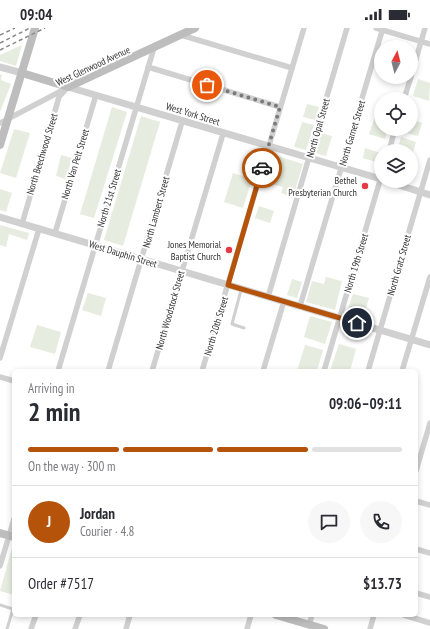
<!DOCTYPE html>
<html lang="en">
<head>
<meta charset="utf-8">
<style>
  body { margin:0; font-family:"PT Sans Narrow",sans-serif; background:#f7f7f7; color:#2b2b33; height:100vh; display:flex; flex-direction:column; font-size:15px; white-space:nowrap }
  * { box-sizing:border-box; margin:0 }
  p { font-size:13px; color:#7c7c81 }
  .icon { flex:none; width:22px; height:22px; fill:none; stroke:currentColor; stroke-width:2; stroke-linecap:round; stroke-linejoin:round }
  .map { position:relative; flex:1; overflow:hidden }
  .drawer { position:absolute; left:12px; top:341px; width:406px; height:248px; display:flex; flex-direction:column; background:#fff; border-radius:6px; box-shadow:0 2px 6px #0003 }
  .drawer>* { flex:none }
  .needle { width:26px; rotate:7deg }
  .fabs { position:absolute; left:374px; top:12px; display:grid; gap:8px }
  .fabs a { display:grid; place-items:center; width:44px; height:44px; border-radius:50%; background:#fff; box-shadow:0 2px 6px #0003; font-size:20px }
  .pin { position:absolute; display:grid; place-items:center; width:34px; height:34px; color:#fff; margin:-17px; border:2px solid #fff; border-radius:50%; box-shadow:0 1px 4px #0007 }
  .courier { position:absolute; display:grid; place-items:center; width:40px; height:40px; margin:-20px; border:3px solid #b45309; border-radius:50%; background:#fff; color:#222; box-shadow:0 1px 5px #0007 }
  .headline em { font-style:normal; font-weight:600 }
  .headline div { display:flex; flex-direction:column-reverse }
  .headline { display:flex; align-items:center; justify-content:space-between; height:68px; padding:0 16px }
  h1 { font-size:26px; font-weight:600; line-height:30px }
  .bar { display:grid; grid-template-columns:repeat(4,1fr); gap:6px 4px; align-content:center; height:48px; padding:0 16px }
  .bar i { height:5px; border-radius:3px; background:#e1e1e2 }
  .bar .selected { background:#b45309 }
  .bar p { grid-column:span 4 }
  .line { display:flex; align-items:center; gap:10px; padding:0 16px; border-top:1px solid #e1e1e2 }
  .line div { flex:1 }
  .round { display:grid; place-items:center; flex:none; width:42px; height:42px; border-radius:21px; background:#f7f7f7 }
  .status { display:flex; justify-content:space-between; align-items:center; height:28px; padding:0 20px; background:#fff; direction:ltr }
  .status svg { height:11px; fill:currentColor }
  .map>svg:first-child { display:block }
  .green { fill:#e6ecdf }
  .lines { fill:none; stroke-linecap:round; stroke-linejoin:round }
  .service { stroke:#d0d0d0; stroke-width:3 }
  .minor { stroke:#d0d0d0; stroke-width:5.5 }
  .tertiary { stroke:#d0d0d0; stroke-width:7 }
  .secondary { stroke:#bdbdbd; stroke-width:8 }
  .rail { stroke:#888; stroke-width:1.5; stroke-dasharray:4 3; stroke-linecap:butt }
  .done { stroke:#7a7a7a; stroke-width:4; stroke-dasharray:0 7.2 }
  .route { stroke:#b45309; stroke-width:5 }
  .poi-dot { fill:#e63946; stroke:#fff; stroke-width:1.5 }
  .labels { text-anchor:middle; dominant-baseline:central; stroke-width:4; stroke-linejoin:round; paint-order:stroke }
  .street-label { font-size:10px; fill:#333; stroke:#fff }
  .poi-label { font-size:10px; fill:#333; stroke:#fff; text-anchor:end }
</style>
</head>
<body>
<div class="status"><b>09:04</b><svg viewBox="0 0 49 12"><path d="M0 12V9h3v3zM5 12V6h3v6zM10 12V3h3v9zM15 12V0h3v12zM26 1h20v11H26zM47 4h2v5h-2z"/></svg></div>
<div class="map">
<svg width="430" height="601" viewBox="0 0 430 601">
  <rect width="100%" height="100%" fill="#fff"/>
  <g class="green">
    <polygon points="22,17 16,38 0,33 0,27"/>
    <polygon points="0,46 2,47 1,52 11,56 0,84"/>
    <polygon points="418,51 430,55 429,73 413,68"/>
    <polygon points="307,76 319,79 315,92 303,89"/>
    <polygon points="112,79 127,84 94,190 80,186"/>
    <polygon points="378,81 381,82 381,101 388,101 385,111 369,106"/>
    <polygon points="141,88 160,94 123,218 104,212"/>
    <polygon points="411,91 422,95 418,108 402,104 403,101 411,101"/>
    <polygon points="302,94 314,97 306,122 294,119"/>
    <polygon points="14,101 30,105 16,150 0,145"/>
    <polygon points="321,105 332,108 326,128 315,125"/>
    <polygon points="401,109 416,114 412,128 411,123 397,123"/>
    <polygon points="365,120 381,125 379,135 363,130"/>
    <polygon points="61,127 72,130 66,151 56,148"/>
    <polygon points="274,127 303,136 293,169 281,165 283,159 265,154"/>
    <polygon points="233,145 252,151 243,180 224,174"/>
    <polygon points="0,161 12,165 6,184 0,182"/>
    <polygon points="259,178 274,183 270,195 255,190"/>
    <polygon points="0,197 29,205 27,212 9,206 6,219 0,217"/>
    <polygon points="326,249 342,253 335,282 306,274 312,253 324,256"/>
    <polygon points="292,251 302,254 297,270 287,267"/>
    <polygon points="88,265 106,270 101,288 82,282"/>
    <polygon points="353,266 369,270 363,289 347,284"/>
    <polygon points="310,288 332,294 325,316 304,309"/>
    <polygon points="37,297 61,304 55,326 30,319"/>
    <polygon points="339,316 356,321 350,343 330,343"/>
    <polygon points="305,317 323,322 317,343 297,343"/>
    <polygon points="12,520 14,520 14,567 0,563"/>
  </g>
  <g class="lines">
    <g class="service">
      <polyline points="241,262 232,296 244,300"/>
      <polyline points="0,577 13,581 7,601"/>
    </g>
    <g class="minor">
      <polyline points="376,0 430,16"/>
      <polyline points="181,7 292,40"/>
      <polyline points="148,39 280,79"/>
      <polyline points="411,48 425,0"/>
      <polyline points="404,71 411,49"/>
      <polyline points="0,95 63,62"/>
      <polyline points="389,123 395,101"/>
      <polyline points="22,196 59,69 68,59"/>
      <polyline points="55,205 96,67"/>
      <polyline points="268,269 347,0"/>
      <polyline points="300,278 383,0"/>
      <polyline points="0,330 39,201"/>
      <polyline points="58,343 154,20"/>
      <polyline points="108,343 182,94"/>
      <polyline points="152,343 223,106"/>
      <polyline points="202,343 304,0"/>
      <polyline points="263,343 284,273"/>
      <polyline points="324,343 381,149"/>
      <polyline points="368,343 430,132"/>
      <polyline points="402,343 430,249"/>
      <polyline points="0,349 14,353"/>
      <polyline points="416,443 430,395"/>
      <polyline points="416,473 430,477"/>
      <polyline points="416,521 430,525"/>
      <polyline points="0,538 14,491"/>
      <polyline points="416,565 430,569"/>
      <polyline points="404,587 430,595"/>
      <polyline points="309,597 312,587"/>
      <polyline points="31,601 36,587"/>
      <polyline points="75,601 80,587"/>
      <polyline points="126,601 130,587"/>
      <polyline points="247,601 251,587"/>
      <polyline points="370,601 374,587"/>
    </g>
    <g class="tertiary">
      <polyline points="0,39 22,45"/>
      <polyline points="68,59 381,151"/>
      <polyline points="386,153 430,167"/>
      <polyline points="0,189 430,317"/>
    </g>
    <g class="secondary">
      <polyline points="22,45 68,59 195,0"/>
      <polyline points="0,117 35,0"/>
      <polyline points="0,505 14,509"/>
      <polyline points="276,587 324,601"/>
    </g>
    <g class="rail">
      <polyline points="0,7 15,0"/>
      <polyline points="0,15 30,0"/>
      <polyline points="0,22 45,0"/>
    </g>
  </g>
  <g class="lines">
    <polyline class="done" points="207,57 280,79 262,140"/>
    <polyline class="route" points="262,140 228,257 357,295"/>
  </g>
  <g class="poi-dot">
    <circle cx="365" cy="158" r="4"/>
    <circle cx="229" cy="222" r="4"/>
  </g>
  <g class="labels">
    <g class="street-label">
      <text transform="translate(93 38) rotate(-25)">West Glenwood Avenue</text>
      <text transform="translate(193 86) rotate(17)">West York Street</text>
      <text transform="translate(318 100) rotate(-74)">North Opal Street</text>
      <text transform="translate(352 105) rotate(-73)">North Garnet Street</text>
      <text transform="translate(42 126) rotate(-73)">North Beechwood Street</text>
      <text transform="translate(75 136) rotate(-73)">North Van Pelt Street</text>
      <text transform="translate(109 170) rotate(-73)">North 21st Street</text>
      <text transform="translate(156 184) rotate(-74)">North Lambert Street</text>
      <text transform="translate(123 226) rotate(17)">West Dauphin Street</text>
      <text transform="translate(356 235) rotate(-73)">North 19th Street</text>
      <text transform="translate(399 237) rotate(-74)">North Gratz Street</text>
      <text transform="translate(170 282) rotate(-74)">North Woodstock Street</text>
      <text transform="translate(216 298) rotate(-73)">North 20th Street</text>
    </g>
    <g class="poi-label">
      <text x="357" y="152">Bethel<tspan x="357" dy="12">Presbyterian Church</tspan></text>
      <text x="221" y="216">Jones Memorial<tspan x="221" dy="12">Baptist Church</tspan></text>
    </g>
  </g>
</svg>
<div class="fabs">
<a><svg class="needle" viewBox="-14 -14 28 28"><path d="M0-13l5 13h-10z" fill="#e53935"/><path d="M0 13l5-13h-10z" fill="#7c7c81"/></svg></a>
<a><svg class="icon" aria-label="locate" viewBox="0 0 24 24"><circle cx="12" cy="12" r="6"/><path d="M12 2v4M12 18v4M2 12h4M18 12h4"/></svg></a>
<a><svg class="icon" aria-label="layers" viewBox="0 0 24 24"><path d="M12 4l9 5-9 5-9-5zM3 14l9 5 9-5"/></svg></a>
</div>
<div class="pin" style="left:207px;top:57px;background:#ea580c"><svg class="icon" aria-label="bag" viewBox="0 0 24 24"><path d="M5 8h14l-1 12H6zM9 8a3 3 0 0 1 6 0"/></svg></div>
<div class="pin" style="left:357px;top:295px;background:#1f2937"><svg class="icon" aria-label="home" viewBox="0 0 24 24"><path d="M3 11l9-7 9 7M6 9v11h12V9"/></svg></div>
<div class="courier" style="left:262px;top:140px"><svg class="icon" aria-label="car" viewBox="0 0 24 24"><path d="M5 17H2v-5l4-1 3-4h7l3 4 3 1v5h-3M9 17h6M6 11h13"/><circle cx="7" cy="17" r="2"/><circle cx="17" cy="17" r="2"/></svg></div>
<section class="drawer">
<div class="headline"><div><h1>2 min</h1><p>Arriving in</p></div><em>09:06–09:11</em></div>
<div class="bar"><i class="selected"></i><i class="selected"></i><i class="selected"></i><i></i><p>On the way · 300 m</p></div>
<div class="line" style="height:72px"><b class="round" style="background:#b45309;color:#fff">J</b><div><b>Jordan</b><p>Courier · 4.8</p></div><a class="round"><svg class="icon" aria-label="chat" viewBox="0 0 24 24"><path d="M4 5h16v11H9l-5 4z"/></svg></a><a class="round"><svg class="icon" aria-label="phone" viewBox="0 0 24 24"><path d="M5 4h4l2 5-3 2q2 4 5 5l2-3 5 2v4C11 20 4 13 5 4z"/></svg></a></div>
<div class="line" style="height:52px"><div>Order #7517</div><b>$13.73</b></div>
</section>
</div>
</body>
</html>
